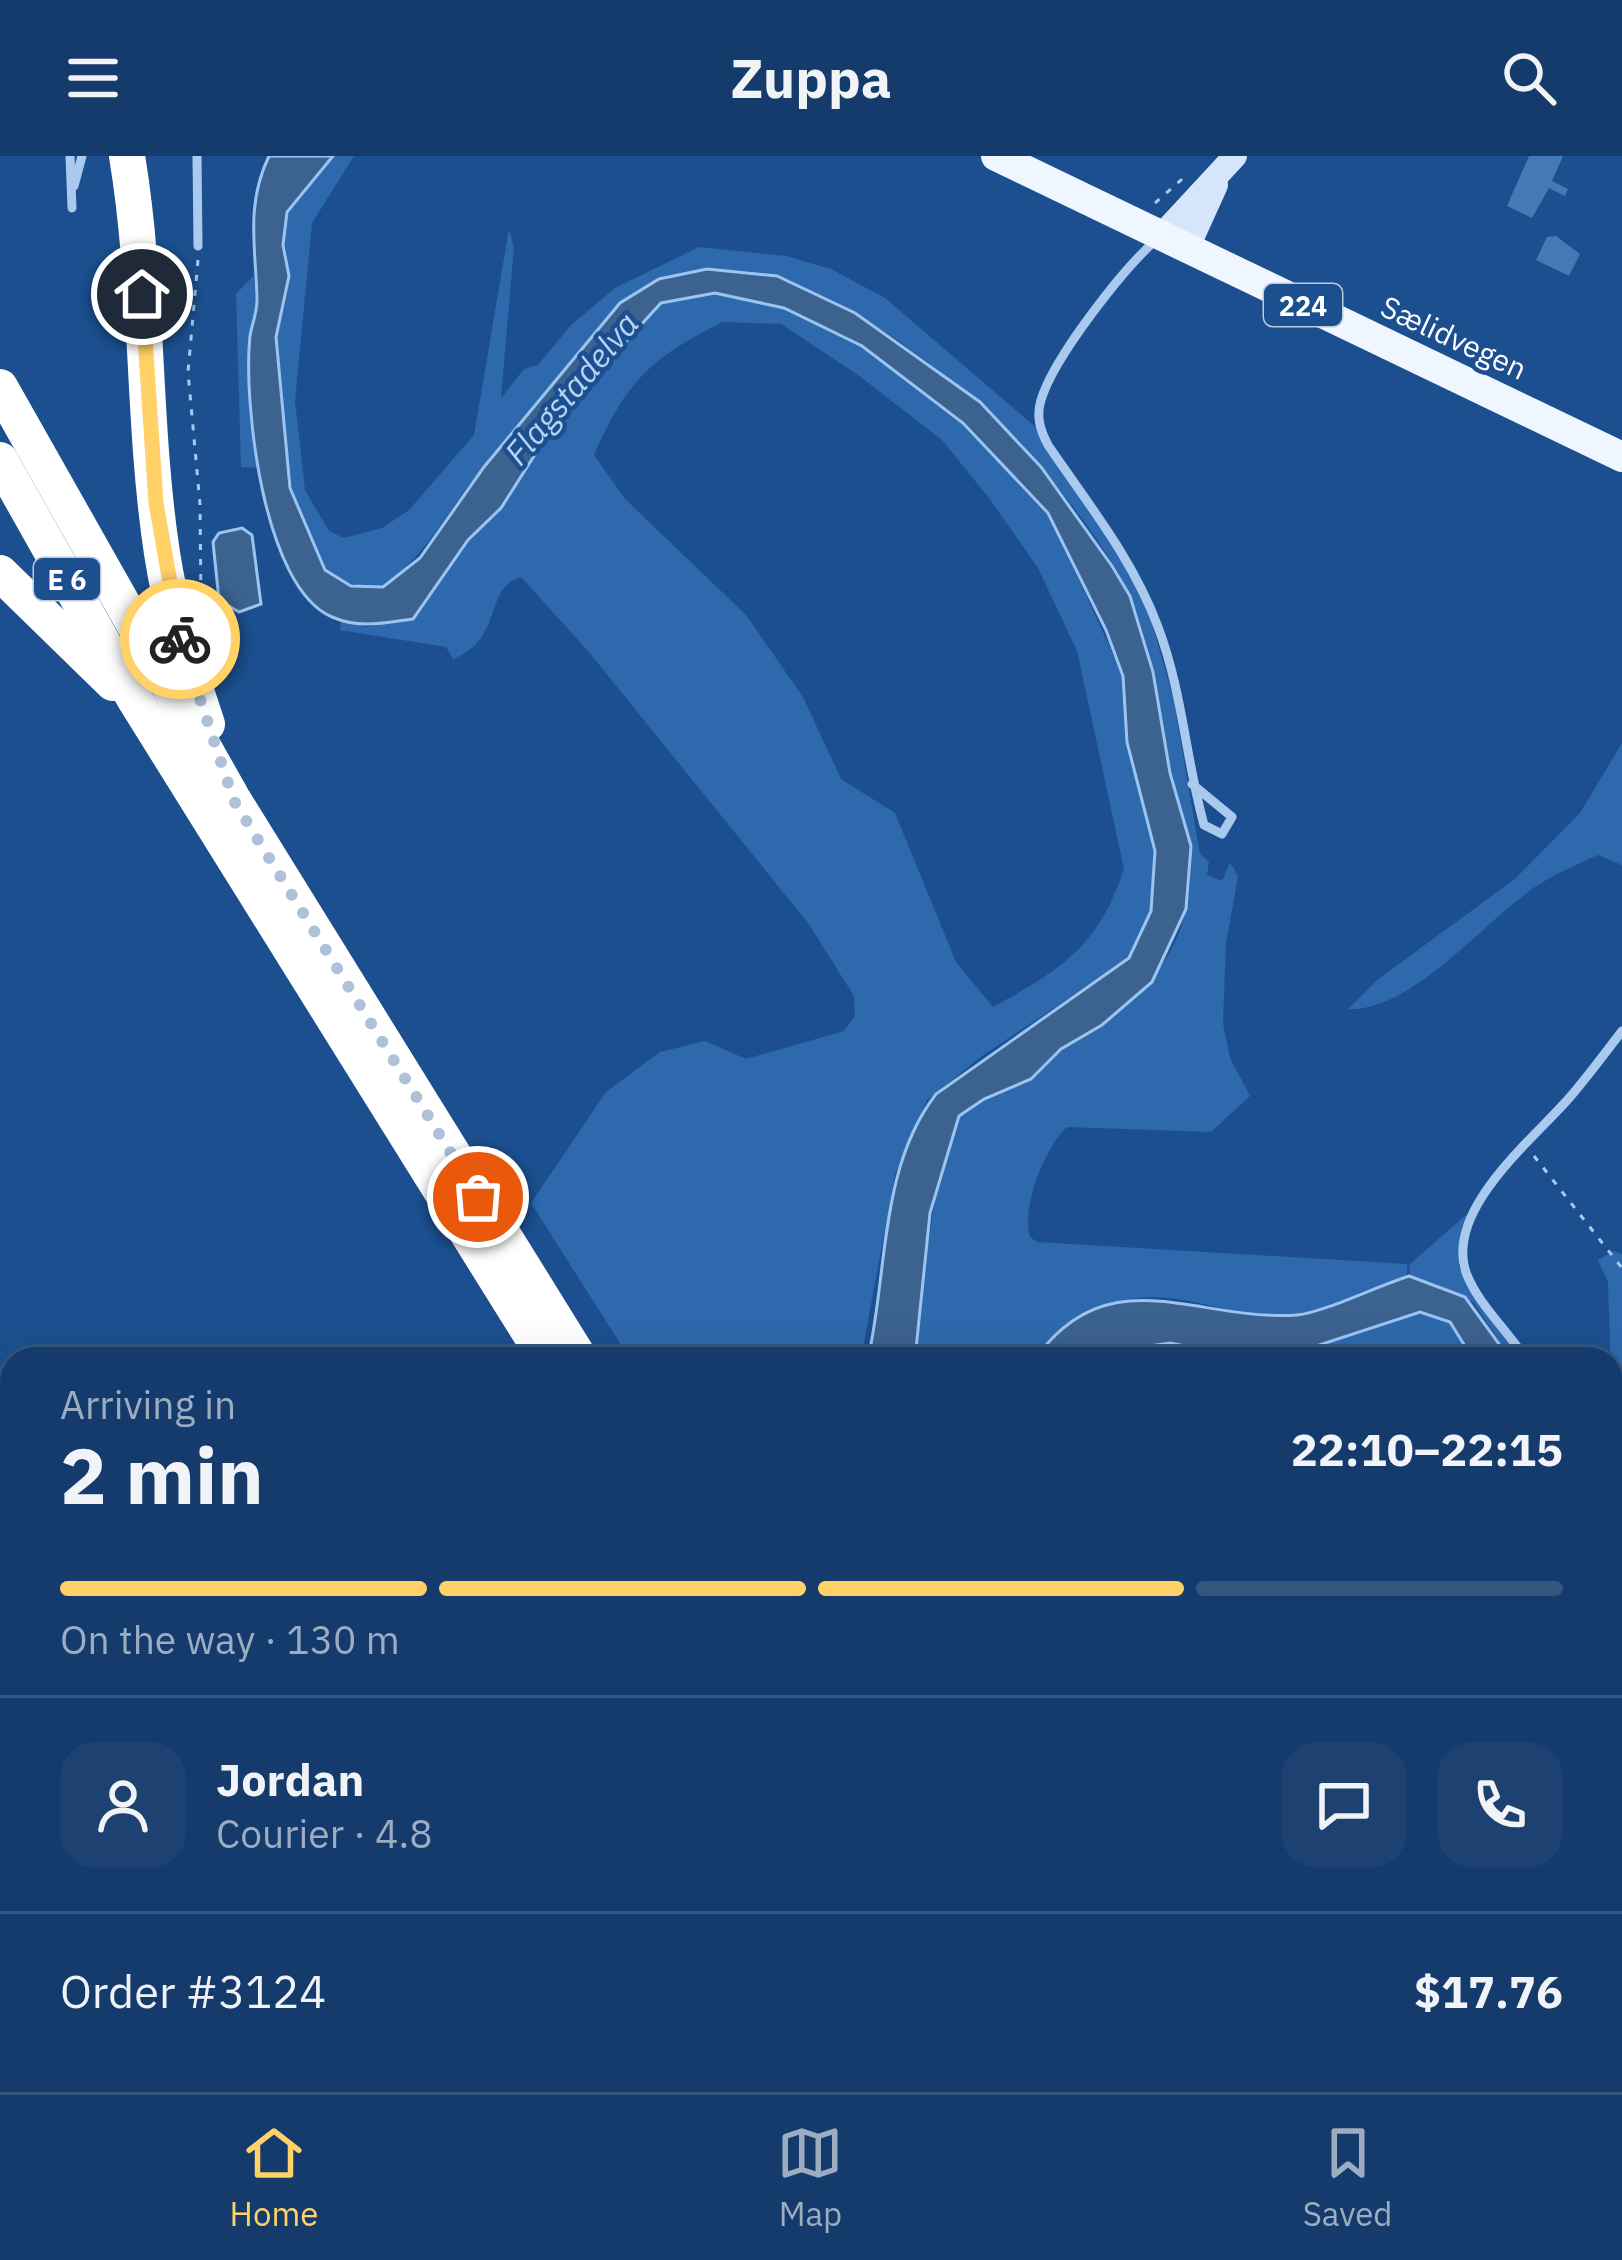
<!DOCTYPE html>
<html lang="en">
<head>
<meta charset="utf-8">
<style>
  body { margin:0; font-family:"IBM Plex Sans",sans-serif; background:#1d4271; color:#f1f3f6; height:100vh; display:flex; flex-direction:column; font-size:45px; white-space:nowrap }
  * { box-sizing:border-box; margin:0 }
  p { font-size:39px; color:#9dadc1 }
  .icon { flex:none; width:66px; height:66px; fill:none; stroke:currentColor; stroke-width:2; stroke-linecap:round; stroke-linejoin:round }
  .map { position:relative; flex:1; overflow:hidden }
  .side { position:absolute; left:0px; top:1191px; width:1623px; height:747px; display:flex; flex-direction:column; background:#143b6b; border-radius:36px 36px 0 0; box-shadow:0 12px 48px #0002,0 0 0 3px #33557e }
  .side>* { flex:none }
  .pin { position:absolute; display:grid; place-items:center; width:102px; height:102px; color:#fff; margin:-51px; border:6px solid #fff; border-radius:50%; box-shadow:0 3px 12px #0007 }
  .courier { position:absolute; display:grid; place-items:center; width:120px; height:120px; margin:-60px; border:9px solid #ffd166; border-radius:50%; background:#fff; color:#222; box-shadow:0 3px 15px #0007 }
  .summary em { font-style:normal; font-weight:700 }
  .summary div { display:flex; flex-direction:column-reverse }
  .summary { display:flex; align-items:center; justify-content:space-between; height:204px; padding:0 60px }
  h1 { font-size:78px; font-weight:700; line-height:90px }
  .bar { display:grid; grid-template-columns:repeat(4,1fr); gap:18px 12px; align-content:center; height:144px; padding:0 60px }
  .bar i { height:15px; border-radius:9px; background:#33557e }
  .bar .on { background:#ffd166 }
  .bar p { grid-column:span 4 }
  .line { display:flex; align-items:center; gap:30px; padding:0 60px; border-top:3px solid #33557e }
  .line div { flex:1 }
  .round { display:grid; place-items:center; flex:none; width:126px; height:126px; border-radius:36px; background:#1d4271 }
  header { display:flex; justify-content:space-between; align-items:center; height:156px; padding:0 60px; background:#143b6b; font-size:54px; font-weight:700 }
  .tab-bar { display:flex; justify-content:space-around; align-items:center; height:168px; border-top:3px solid #33557e; background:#143b6b; font-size:33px; color:#9dadc1 }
  .tab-bar a { display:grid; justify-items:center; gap:6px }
  .tab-bar .on { color:#ffd166 }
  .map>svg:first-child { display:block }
  .green { fill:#2e69ad; fill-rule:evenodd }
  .water { fill:#3c6290; stroke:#9cc4f0; stroke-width:3 }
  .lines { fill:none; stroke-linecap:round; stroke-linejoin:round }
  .stream { stroke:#9cc4f0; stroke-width:4.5 }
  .building { fill:#4478b7 }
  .path { stroke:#a9c9ee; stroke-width:3; stroke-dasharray:6 9; stroke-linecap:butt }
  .lane { stroke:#a9c9ee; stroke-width:9 }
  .secondary { stroke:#d6e6fa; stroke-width:24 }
  .primary { stroke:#f0f6ff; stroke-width:30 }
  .highway { stroke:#fff; stroke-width:36 }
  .done { stroke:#afc1d8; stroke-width:12; stroke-dasharray:0 21.6 }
  .route { stroke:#ffd166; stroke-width:15 }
  .labels { text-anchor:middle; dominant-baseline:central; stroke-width:9; stroke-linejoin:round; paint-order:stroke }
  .shield { fill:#1b4f8f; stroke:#bbcadd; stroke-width:3 }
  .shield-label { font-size:27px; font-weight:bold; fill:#fff }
  .street-label { font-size:30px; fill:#fff; stroke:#1b4f8f }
  .water-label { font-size:33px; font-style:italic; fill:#b5d3f5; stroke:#1b4f8f }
</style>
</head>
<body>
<header><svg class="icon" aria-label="menu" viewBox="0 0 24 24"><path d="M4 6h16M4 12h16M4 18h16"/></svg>Zuppa<svg class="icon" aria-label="search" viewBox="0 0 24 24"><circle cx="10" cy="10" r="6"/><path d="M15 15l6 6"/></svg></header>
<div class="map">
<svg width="1622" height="1936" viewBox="0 0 1622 1936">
  <rect width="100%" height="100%" fill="#1b4f8f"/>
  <g class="green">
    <path d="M 333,0 L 354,0 L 312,67 L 295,245 L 305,334 L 329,375 L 344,382 L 382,372 L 409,354 L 474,279 L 509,73 L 514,91 L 501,242 L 524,213 L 538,209 L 570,170 L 615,132 L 699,91 L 786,100 L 831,113 L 885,142 L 1039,274 L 1143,436 L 1173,541 L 1200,698 L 1209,706 L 1207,719 L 1222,725 L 1230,706 L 1238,720 L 1226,788 L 1223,867 L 1230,902 L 1250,940 L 1211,976 L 1067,971 C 1045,991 1021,1051 1030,1081 L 1037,1086 L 1407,1108 L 1407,1119 C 1373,1130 1338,1149 1303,1157 C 1266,1166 1230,1153 1194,1146 C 1128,1131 1073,1151 1032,1203 L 918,1203 C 917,1162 937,988 960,959 C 977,939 1007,937 1028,925 C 1042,917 1050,901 1063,892 C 1116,852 1170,825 1186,754 C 1198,704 1181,660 1169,613 C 1156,555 1154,491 1128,436 C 1062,302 827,72 666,121 C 646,128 626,158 611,174 C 570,218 527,261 487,307 C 448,352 433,392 383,431 C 363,430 339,430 324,413 C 285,367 273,242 276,183 C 278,162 289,141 289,120 C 289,99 278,77 287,56 C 295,38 320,16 333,0 Z"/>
    <polygon points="254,119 256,161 250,180 259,312 241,311 236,138"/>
    <path d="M 716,137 L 784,152 L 862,190 L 963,267 L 1048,356 L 1123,520 L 1127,586 L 1155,695 L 1151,755 L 1129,802 L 982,900 L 927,944 L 895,1019 L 861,1203 L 630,1203 L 531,1047 L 606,936 L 660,896 L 705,885 L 746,903 L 844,875 L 855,860 L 854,840 L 808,767 L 588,495 L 521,421 C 483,432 504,484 453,503 L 446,491 L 340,474 L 341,464 L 366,471 L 413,463 L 468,384 L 501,352 L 564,253 L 660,147 ZM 723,166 L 781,168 L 858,219 L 942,284 L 989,342 L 1038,412 L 1077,495 L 1124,713 C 1098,791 1062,813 993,851 L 956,806 L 895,657 L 841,623 L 803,541 L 746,459 L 625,343 L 594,299 C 627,225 650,202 723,166 Z"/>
    <path d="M 1622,587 L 1622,709 L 1598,699 C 1576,709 1552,719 1532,733 C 1481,769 1410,856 1348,853 L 1377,824 L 1515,723 L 1580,657 Z"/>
    <polygon points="1467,1058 1459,1111 1526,1203 1511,1203 1474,1147 1410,1119 1409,1109"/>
    <polygon points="1613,1095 1622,1098 1622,1360 1615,1347 1608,1126 1598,1104"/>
    <polygon points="1420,1156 1450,1166 1473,1203 1099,1203 1140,1196 1295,1197"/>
    <polygon points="626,1926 941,1926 947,1936 639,1936"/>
  </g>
  <g class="water">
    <path d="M 269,0 L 333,0 L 287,56 L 283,89 L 289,120 L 276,181 L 290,332 L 325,414 L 351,430 L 383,431 L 420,402 L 484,311 L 620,147 L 659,123 L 707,113 L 777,120 L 855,157 L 980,246 L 1041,311 L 1112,410 L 1130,440 L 1153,516 L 1170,617 L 1191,690 L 1186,753 L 1152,826 L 1102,869 L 1061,893 L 1031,923 L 984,943 L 959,960 L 930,1057 L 915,1203 L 868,1203 C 888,1115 879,1012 936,938 L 1129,802 L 1151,755 L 1155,695 L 1127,586 L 1123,520 L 1106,474 L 1048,357 L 963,267 L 862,190 L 784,152 L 715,137 L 661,147 L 564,253 L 501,352 L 468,384 L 413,463 C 384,467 360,473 332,461 C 263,432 243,246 250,180 C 252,168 257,157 257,144 C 256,92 245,50 269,0 Z"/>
    <polygon points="242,372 252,379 261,448 239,456 219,444 213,386 219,377"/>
    <path d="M 1409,1120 L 1465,1141 L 1510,1203 L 1473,1203 L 1450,1166 L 1420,1156 L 1295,1197 L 1218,1196 L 1170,1187 L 1100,1197 L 1092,1203 L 1035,1203 C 1109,1100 1196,1166 1297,1159 C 1322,1157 1380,1129 1409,1120 Z"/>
  </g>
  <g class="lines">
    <polyline class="stream" points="749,1926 759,1936"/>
  </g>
  <g class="building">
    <polygon points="1529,0 1563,0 1552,25 1568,33 1565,40 1549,32 1532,62 1507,50"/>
    <polygon points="1556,80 1580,98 1569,120 1536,104 1547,81"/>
  </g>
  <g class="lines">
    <g class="path">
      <polyline points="1155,47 1188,18"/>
      <polyline points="198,104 188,216 200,348 201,444 218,480"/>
      <polyline points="1534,1000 1622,1112"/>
    </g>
    <g class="lane">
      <polyline points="70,0 72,52"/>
      <polyline points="197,0 198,90"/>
      <polyline points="74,30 82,0"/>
      <path d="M 1157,83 C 1123,113 1054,201 1041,244 C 1036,260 1040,274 1048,289 C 1088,348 1133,403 1158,471 C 1182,534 1186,604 1204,669 L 1222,678 L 1232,661 L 1192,628"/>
      <path d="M 1526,1203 C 1508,1175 1479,1149 1467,1119 C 1442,1055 1534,983 1570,941 C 1588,920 1605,897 1622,875"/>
    </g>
    <g class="secondary">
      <polyline points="1161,80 1235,0"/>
      <polyline points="1187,93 1216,29"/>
    </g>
    <polyline class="primary" points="996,0 1622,301"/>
    <g class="highway">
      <path d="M 127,0 C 149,132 142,266 162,397 C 171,456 188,512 207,568"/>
      <polyline points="0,231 234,645 580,1203"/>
      <polyline points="0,304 134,542 546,1203"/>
      <polyline points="0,417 113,527"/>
      <polyline points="1011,1926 1017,1936"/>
      <polyline points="1046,1926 1052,1936"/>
    </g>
  </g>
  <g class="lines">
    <polyline class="done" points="180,483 234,645 478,1041"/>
    <polyline class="route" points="142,138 156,347 180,483"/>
  </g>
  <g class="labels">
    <g class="shield">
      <rect x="1264" y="128" width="78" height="42" rx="9"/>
      <rect x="34" y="402" width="66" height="42" rx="9"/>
    </g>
    <g class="shield-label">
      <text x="1303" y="149">224</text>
      <text x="67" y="423">E 6</text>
    </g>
    <g class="street-label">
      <text transform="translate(1454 181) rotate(25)">Sælidvegen</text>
    </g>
    <g class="water-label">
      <text transform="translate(571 232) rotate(-50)">Flagstadelva</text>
    </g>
  </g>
</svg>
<div class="pin" style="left:478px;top:1041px;background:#ea580c"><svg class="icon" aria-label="bag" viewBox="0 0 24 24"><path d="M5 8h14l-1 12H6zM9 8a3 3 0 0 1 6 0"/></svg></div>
<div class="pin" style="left:142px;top:138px;background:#1f2937"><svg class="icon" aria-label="home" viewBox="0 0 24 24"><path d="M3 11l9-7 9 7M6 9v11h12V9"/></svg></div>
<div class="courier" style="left:180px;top:483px"><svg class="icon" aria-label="bike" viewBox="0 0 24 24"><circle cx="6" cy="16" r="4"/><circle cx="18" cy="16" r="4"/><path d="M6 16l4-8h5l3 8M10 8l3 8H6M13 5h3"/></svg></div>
<section class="side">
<div class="summary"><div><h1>2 min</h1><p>Arriving in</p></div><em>22:10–22:15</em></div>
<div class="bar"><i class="on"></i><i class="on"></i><i class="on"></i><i></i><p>On the way · 130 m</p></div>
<div class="line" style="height:216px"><a class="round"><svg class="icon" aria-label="person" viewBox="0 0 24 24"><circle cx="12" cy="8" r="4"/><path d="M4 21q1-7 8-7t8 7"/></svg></a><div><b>Jordan</b><p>Courier · 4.8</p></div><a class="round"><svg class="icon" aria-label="chat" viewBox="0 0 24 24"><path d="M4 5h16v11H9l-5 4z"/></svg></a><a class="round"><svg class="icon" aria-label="phone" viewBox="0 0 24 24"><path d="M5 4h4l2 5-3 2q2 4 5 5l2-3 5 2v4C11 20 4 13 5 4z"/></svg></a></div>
<div class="line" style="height:156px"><div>Order #3124</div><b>$17.76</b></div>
</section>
</div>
<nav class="tab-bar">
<a class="on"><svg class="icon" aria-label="home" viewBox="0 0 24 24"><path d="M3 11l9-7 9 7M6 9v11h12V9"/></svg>Home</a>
<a><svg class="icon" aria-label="map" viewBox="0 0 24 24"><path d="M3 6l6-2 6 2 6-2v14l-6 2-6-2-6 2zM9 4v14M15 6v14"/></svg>Map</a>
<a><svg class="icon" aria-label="saved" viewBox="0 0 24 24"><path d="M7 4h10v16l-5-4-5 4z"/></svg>Saved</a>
</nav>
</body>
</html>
